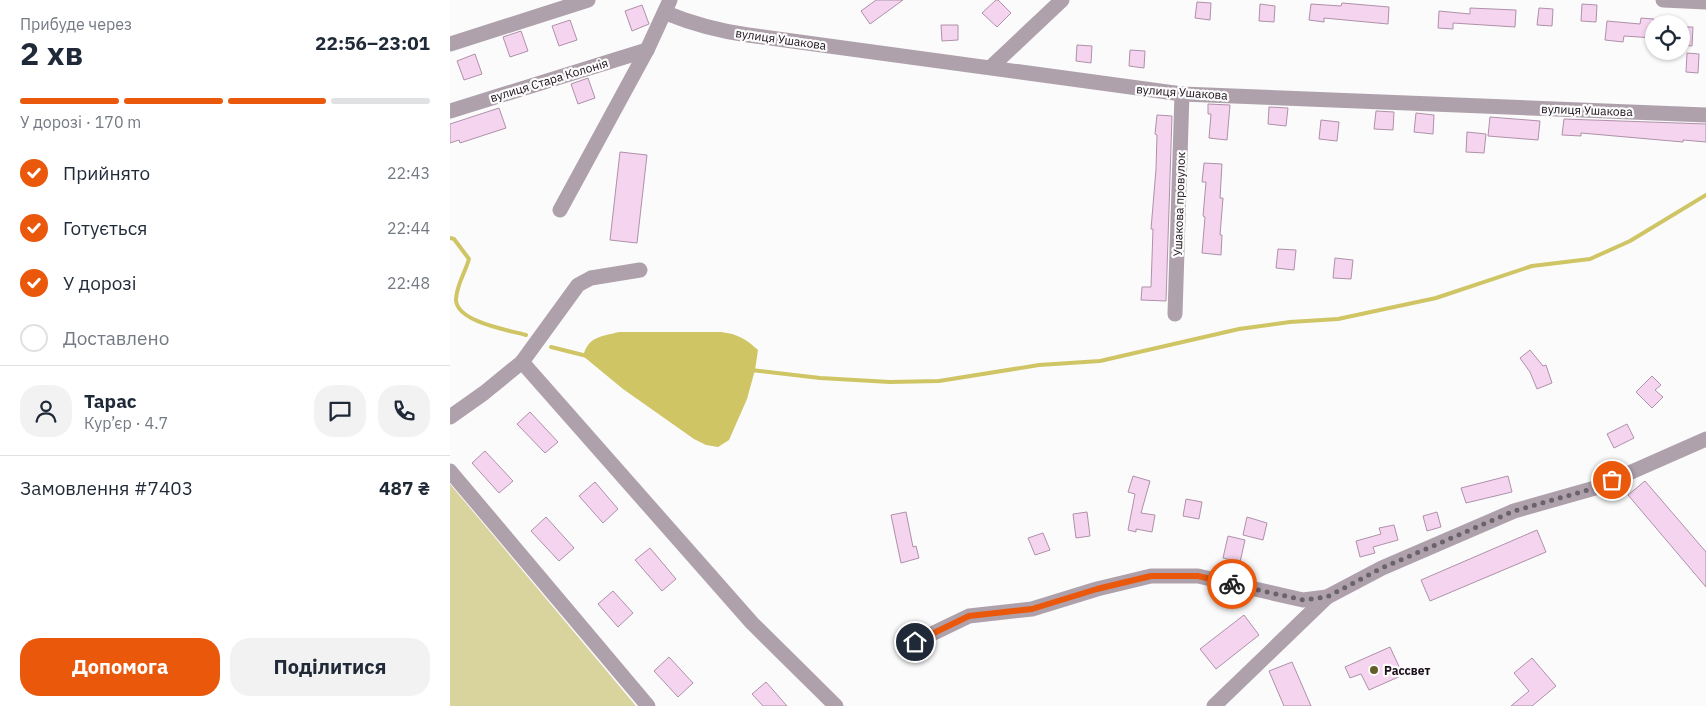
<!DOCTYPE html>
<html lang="uk">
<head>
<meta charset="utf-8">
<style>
  body { margin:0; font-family:"IBM Plex Sans",sans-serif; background:#f2f2f3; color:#1f2937; height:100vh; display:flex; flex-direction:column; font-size:19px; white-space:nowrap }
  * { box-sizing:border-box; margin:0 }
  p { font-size:16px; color:#747a83 }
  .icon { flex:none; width:28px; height:28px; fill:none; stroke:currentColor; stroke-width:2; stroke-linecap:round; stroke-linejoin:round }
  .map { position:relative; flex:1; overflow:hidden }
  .sheet { display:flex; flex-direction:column; background:#fff; width:450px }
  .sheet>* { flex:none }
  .controls { position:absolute; left:1195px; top:15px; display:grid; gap:10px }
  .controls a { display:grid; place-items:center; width:45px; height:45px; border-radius:50%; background:#fff; box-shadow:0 1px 4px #0004; font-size:25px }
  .pin { position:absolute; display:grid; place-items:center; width:42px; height:42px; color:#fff; margin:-21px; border:2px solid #fff; border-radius:50%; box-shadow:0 1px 5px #0007 }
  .courier { position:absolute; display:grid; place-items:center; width:50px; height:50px; margin:-25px; border:4px solid #ea580c; border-radius:50%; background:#fff; color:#222; box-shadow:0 1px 6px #0007 }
  .headline em { font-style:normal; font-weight:700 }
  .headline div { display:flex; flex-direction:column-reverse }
  .headline { display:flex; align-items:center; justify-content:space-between; height:85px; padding:0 20px }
  h1 { font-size:32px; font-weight:700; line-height:38px }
  .bar { display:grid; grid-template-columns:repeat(4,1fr); gap:8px 5px; align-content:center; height:60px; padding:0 20px }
  .bar i { height:6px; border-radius:4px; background:#e0e1e3 }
  .bar .active { background:#ea580c }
  .bar p { grid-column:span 4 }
  .line { display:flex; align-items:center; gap:12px; padding:0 20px; border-top:1px solid #e0e1e3 }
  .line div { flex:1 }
  .round { display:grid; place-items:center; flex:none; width:52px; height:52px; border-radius:20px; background:#f2f2f3 }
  ol { padding:0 20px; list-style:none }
  li { display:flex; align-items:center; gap:15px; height:55px }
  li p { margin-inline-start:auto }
  li .icon { padding:5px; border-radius:50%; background:#ea580c; color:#fff; stroke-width:4 }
  li:last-child { color:#747a83 }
  li i { width:28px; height:28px; border:2px solid #e0e1e3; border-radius:50% }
  .primary-button { display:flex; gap:10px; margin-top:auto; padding:10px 20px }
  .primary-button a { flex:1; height:58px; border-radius:20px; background:#ea580c; color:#fff; font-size:20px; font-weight:700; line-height:58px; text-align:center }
  .primary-button a+a { background:#f2f2f3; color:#1f2937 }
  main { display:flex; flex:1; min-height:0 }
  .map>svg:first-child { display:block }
  .green { fill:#d9d49e }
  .water { fill:#cfc565 }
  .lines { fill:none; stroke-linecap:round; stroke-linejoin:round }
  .stream { stroke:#cfc565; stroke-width:4 }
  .building { fill:#f4d4ee; stroke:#af91a9 }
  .street { stroke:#afa1ac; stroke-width:15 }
  .done { stroke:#6a6369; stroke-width:5; stroke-dasharray:0 9 }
  .route { stroke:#ea580c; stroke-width:6 }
  .poi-dot { fill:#635d2a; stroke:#fbfbfb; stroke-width:2 }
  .labels { text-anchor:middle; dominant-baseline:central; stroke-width:4.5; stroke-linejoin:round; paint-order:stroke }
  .street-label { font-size:12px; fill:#1c111a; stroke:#fbfbfb }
  .poi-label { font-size:12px; font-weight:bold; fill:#1c111a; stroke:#fbfbfb; text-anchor:start }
</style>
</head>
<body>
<main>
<section class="sheet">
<div class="headline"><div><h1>2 хв</h1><p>Прибуде через</p></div><em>22:56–23:01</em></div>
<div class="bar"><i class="active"></i><i class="active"></i><i class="active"></i><i></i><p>У дорозі · 170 m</p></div>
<ol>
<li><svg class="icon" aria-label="check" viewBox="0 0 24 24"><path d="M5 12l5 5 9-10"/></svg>Прийнято<p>22:43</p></li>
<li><svg class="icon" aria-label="check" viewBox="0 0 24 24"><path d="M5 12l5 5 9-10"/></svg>Готується<p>22:44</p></li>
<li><svg class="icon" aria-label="check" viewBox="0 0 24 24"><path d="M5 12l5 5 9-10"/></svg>У дорозі<p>22:48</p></li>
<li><i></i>Доставлено</li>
</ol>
<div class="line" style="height:90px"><a class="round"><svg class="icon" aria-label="person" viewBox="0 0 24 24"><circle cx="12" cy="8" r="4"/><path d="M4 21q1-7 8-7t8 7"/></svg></a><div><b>Тарас</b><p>Кур’єр · 4.7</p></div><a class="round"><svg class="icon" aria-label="chat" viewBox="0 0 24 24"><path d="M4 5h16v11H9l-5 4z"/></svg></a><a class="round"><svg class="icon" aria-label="phone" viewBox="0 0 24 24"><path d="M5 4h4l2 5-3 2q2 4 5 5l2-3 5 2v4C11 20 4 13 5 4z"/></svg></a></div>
<div class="line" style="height:65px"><div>Замовлення #7403</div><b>487 ₴</b></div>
<div class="primary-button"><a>Допомога</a><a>Поділитися</a></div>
</section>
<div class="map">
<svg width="1256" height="706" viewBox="0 0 1256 706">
  <rect width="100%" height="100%" fill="#fbfbfb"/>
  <polygon class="green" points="0,484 186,706 0,706"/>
  <path class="water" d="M 169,332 L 271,332 C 288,334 296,339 308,350 L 305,370 L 297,399 L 279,440 L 268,447 L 256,445 L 244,439 L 173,389 L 133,356 C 139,336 150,337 169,332 Z"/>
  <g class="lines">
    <g class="stream">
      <path d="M 0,238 L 4,239 L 19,259 C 15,273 6,286 6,300 C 7,322 58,330 76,335"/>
      <polyline points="101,347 137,356"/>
      <polyline points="301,370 370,378 440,382 489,381 589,365 650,361 789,329 840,322 888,319 986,298 1082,266 1140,259 1180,241 1256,195"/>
    </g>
  </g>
  <g class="building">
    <polygon points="426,0 453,0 420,24 411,11"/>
    <polygon points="546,0 548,0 561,13 547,27 532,13"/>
    <polygon points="747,2 761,3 760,20 745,18"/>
    <polygon points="892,3 939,7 938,24 874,18 874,22 859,20 861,4 891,6"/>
    <polygon points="810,4 825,6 824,22 809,21"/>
    <polygon points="1132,4 1147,5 1146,22 1131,21"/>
    <polygon points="192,5 199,24 182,31 175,11"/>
    <polygon points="1020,8 1066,10 1065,27 1003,23 1003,29 988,28 989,11 1020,14"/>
    <polygon points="1089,8 1103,9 1102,26 1087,25"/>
    <polygon points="1191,18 1204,19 1204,38 1174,36 1173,42 1155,40 1157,21 1190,24"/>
    <polygon points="120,20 127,40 109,46 102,26"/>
    <polygon points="491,25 508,25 508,40 492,41"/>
    <polygon points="1231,27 1243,27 1242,46 1231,45"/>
    <polygon points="71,31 78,51 60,57 53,37"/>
    <polygon points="627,45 642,46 641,63 626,61"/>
    <polygon points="680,50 695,51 694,68 679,66"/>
    <polygon points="1237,53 1249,54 1248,73 1236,72"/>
    <polygon points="25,54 32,74 14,80 7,61"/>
    <polygon points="138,78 145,98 128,104 121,84"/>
    <polygon points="758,104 780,105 777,140 759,138 761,114 758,114"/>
    <polygon points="819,107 838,108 836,126 818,124"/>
    <polygon points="49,108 56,128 10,143 9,140 0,143 0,124"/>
    <polygon points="926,111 944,112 943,130 924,129"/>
    <polygon points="966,113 984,115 983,134 964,132"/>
    <polygon points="707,115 722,116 716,301 691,300 692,287 701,287 703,229 701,229 706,169 707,135 705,134"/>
    <polygon points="1040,117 1090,121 1088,140 1038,136"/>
    <polygon points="1114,119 1256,124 1256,142 1233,140 1233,142 1131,133 1131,136 1112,135"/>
    <polygon points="871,120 889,122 887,141 869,139"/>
    <polygon points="1017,132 1036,134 1034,153 1016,152"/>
    <polygon points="170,152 197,155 187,243 160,240"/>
    <polygon points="754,163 772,164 770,198 773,198 770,235 772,235 771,255 752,253 755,217 753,216 756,182 752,182"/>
    <polygon points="828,249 846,250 844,270 826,268"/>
    <polygon points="885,258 903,260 901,279 883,278"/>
    <polygon points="1080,350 1093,366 1096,365 1102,383 1087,389 1080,372 1070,358"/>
    <polygon points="1202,376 1211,385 1205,390 1213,397 1202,408 1186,392"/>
    <polygon points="80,412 108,442 95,453 67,424"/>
    <polygon points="1177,424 1184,438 1164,448 1157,434"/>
    <polygon points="35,451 63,481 49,493 22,463"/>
    <polygon points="683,476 700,481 691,513 705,515 702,532 686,529 686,532 678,530 685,494 678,492"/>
    <polygon points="1058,476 1062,492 1016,503 1011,488"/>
    <polygon points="1195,481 1256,552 1256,587 1178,495"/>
    <polygon points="145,482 168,509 153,523 129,496"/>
    <polygon points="736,499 752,502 749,519 733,516"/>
    <polygon points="456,512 463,547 466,546 469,558 451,563 441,515"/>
    <polygon points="637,512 640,536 626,538 623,514"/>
    <polygon points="987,512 991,527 977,531 973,516"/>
    <polygon points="96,517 124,548 109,561 81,531"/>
    <polygon points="797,517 817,523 813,540 793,535"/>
    <polygon points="944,525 948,540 923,547 925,553 910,557 906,541 931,534 929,528"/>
    <polygon points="1087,530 1096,552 980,601 971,580"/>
    <polygon points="593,533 600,550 585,555 578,538"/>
    <polygon points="778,536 795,540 790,562 773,558"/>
    <polygon points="200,548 226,579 212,591 185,560"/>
    <polygon points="163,591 183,613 168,627 148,604"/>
    <polygon points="794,615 809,635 766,669 750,649"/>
    <polygon points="940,647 953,675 919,690 911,674 900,678 895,667"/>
    <polygon points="219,657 243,683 228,697 204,671"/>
    <polygon points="1082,658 1106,686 1082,706 1061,706 1079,691 1064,673"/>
    <polygon points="842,662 861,706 834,706 819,671"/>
    <polygon points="316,682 337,706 313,706 302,694"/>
  </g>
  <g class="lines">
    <g class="street">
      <polyline points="1213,0 1256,2"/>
      <path d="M 216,13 C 243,24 269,31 298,35 L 732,94 L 1256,115"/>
      <polyline points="0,44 138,0"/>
      <polyline points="541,67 612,0"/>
      <polyline points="0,111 197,50"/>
      <polyline points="110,210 197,50 220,0"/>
      <polyline points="725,314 732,94"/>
      <polyline points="72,362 302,623 386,706"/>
      <polyline points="0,417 34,393 72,362 128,285 141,278 190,270"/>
      <polyline points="0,471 198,706"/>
      <polyline points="465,642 519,616 582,609 647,589 701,576 748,576 853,600 877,597 932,568 1064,511 1145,488 1256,439"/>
      <polyline points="764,706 877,597"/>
    </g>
  </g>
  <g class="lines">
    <polyline class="done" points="782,584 853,600 877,597 932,568 1064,511 1145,488 1162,480"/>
    <polyline class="route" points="465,642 519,616 582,609 647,589 701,576 748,576 782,584"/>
  </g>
  <circle class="poi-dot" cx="924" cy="670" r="5"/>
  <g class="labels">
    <g class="street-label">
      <text transform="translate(331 39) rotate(8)">вулиця Ушакова</text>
      <text transform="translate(99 80) rotate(-17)">вулиця Стара Колонія</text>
      <text transform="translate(732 92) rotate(4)">вулиця Ушакова</text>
      <text transform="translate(1137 110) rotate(2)">вулиця Ушакова</text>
      <text transform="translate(729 204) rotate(-88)">Ушакова провулок</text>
    </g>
    <g class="poi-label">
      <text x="934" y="670">Рассвет</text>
    </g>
  </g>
</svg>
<div class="controls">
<a><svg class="icon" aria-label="locate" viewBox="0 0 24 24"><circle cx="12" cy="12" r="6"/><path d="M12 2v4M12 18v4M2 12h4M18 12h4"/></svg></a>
</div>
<div class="pin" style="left:1162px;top:480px;background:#ea580c"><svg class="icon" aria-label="bag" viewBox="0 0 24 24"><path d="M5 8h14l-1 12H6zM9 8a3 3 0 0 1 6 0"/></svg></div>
<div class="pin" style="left:465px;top:642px;background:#1f2937"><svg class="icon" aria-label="home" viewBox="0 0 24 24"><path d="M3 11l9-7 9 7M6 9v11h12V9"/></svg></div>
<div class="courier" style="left:782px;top:584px"><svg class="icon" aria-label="bike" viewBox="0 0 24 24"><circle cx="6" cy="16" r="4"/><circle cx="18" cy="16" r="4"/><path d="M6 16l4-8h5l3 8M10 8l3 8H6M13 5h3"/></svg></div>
</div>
</main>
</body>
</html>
